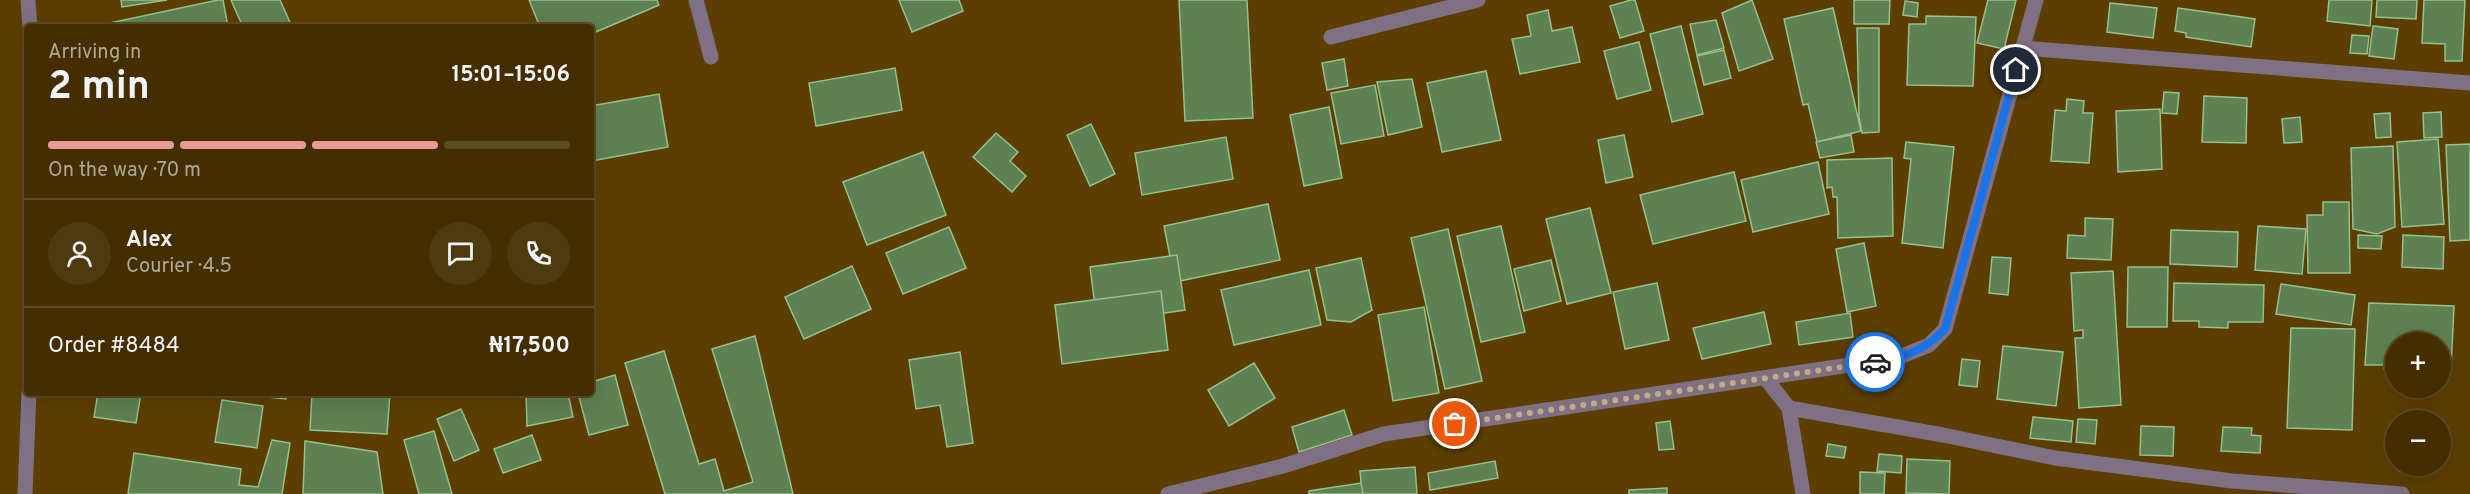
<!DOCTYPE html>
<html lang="en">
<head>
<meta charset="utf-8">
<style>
  body { margin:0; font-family:Overpass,sans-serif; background:#4e3a0f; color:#f1f3f6; height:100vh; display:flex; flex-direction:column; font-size:22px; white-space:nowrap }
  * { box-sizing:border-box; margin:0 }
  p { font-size:20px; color:#afa899 }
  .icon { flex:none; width:33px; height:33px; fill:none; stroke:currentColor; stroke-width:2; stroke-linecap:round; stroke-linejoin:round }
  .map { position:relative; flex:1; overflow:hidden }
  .panel { position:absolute; left:24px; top:24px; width:570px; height:372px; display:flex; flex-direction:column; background:#442e00; border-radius:6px; box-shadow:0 6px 24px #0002,0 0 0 2px #5c4a22 }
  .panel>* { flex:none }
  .tools { position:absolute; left:2385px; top:332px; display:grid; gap:12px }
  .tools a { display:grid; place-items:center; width:66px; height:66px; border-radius:50%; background:#442e00; box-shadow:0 6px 24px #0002,0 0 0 2px #5c4a22; font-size:30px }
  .pin { position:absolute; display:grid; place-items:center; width:51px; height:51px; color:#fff; margin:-26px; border:3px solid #fff; border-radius:50%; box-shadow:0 2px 6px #0007 }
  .courier { position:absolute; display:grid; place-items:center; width:60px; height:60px; margin:-30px; border:4px solid #1a73e8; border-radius:50%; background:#fff; color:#222; box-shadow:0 2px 8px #0007 }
  .head em { font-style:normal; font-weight:700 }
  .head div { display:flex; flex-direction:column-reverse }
  .head { display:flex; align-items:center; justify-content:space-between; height:102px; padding:0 24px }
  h1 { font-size:39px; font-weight:700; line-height:45px }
  .bar { display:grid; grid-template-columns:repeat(4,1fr); gap:9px 6px; align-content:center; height:72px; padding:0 24px }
  .bar i { height:8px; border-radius:4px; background:#5c4a22 }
  .bar .current { background:#e69b98 }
  .bar p { grid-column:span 4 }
  .line { display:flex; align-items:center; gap:15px; padding:0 24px; border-top:2px solid #5c4a22 }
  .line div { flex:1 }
  .round { display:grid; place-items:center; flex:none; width:63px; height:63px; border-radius:32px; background:#4e3a0f }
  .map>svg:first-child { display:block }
  .building { fill:#5d8152; stroke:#98bf8e; stroke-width:1.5 }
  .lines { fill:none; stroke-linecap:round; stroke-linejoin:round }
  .minor { stroke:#807084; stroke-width:15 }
  .done { stroke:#c2ac85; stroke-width:6; stroke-dasharray:0 10.8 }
  .route { stroke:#1a73e8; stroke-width:8 }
</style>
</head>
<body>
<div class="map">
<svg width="2470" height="494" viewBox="0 0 2470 494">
  <rect width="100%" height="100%" fill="#5b3e00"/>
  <g class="building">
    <polygon points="121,0 167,0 122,7"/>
    <polygon points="218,0 223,0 228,27 91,27"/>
    <polygon points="231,0 280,0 292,27 243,27"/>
    <polygon points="529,0 657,0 659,5 591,34 591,27 540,27"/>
    <polygon points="899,0 959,0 963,11 912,32"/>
    <polygon points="1179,0 1247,0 1253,118 1185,121"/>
    <polygon points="1631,0 1635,0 1644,31 1620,38 1610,6"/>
    <polygon points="1752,0 1773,59 1739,71 1722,13"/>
    <polygon points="1854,0 1890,0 1889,24 1854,24"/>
    <polygon points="1988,0 2016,0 2004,49 1977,43"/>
    <polygon points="2329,0 2372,0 2370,26 2327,21"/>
    <polygon points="2377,0 2417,0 2416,19 2376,17"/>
    <polygon points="2424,0 2465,0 2462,61 2445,61 2445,44 2422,43"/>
    <polygon points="1905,1 1918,3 1917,17 1903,15"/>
    <polygon points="2110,3 2157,8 2153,38 2107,32"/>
    <polygon points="1833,8 1861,131 1817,142 1808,104 1803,105 1784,19"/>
    <polygon points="2178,8 2255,19 2251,47 2186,37 2186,33 2175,31"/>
    <polygon points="1548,10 1552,31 1572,27 1580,62 1520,74 1512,39 1531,36 1527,15"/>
    <polygon points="1926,16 1976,17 1973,86 1907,85 1909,24 1926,24"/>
    <polygon points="1716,20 1724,48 1697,55 1690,24"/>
    <polygon points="1681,26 1703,114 1672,122 1650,34"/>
    <polygon points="2373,26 2398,29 2394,59 2369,56"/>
    <polygon points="1857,28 1879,28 1879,132 1862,133 1859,117"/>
    <polygon points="2352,35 2369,36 2367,54 2350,53"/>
    <polygon points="1639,42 1651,90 1617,99 1604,51"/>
    <polygon points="1724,50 1731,78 1704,85 1697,56"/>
    <polygon points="1344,59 1348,86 1327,90 1322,63"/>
    <polygon points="895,68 902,110 816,126 809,83"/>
    <polygon points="1486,71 1501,140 1442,152 1427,83"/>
    <polygon points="1412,79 1422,127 1388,135 1377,82"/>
    <polygon points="1375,85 1384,136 1341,144 1331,93"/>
    <polygon points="2164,92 2179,93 2177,114 2162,113"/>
    <polygon points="659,94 668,147 591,161 591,106"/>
    <polygon points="2204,96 2247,98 2246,143 2202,142"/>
    <polygon points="2067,99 2084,101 2083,113 2093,113 2089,163 2051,161 2055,110 2066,111"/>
    <polygon points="1329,107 1342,178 1304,186 1290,115"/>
    <polygon points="2160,109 2162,169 2118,172 2116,111"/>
    <polygon points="2441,112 2442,137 2424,138 2423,113"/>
    <polygon points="2390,113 2391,137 2376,138 2374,114"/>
    <polygon points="2300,117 2302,142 2284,143 2282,119"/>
    <polygon points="1091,124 1115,174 1090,186 1067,135"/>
    <polygon points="996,133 1018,152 1010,161 1026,176 1012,192 973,157"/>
    <polygon points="1624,135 1633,177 1606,183 1598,140"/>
    <polygon points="1851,135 1854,152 1820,158 1816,142"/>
    <polygon points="1226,137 1233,179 1142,195 1135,153"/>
    <polygon points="2438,139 2444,224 2402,227 2397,142"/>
    <polygon points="1906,142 1954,147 1943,248 1902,243 1911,159 1904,158"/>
    <polygon points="2470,144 2470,240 2450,241 2446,145"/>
    <polygon points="2393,146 2395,227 2377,234 2353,229 2351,148"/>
    <polygon points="923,152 946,215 867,245 843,182"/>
    <polygon points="1892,158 1893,236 1838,238 1837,197 1833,197 1832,187 1827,188 1827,160"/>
    <polygon points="1818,162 1829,214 1753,232 1741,180"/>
    <polygon points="1734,172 1746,221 1653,244 1640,195"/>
    <polygon points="2323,202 2349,202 2350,273 2308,273 2307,215 2323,215"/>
    <polygon points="1268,204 1280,260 1175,282 1164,226"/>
    <polygon points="1590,208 1611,293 1567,304 1546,219"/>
    <polygon points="2085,218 2113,219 2111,260 2067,258 2068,235 2085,236"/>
    <polygon points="1501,226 1525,332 1481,342 1457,236"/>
    <polygon points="2258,226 2306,229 2302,274 2255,270"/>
    <polygon points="949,227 966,268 903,294 886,253"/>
    <polygon points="1448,229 1482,381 1445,389 1411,238"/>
    <polygon points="2171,230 2238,232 2237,267 2170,264"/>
    <polygon points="2358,235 2382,236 2381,249 2358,248"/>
    <polygon points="2403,235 2444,237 2443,269 2402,267"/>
    <polygon points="1864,243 1876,306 1847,312 1836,249"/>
    <polygon points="1177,255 1185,310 1097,323 1090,267"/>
    <polygon points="1992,257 2011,258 2008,295 1989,293"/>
    <polygon points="1361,258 1372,310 1351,322 1327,320 1316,268"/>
    <polygon points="1551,260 1561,301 1524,311 1514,269"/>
    <polygon points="852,266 871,309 804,339 785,297"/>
    <polygon points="2128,267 2168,267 2167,327 2127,327"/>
    <polygon points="1309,270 1321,325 1234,345 1221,290"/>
    <polygon points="2113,271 2121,405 2079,408 2075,338 2083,338 2083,330 2074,331 2071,273"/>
    <polygon points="1657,283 1669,340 1625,349 1613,292"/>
    <polygon points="2174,283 2264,285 2263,322 2228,322 2228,328 2199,327 2199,321 2173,321"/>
    <polygon points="2281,284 2355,295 2351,325 2276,314"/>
    <polygon points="1161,291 1168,350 1062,364 1055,305"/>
    <polygon points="2369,303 2454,306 2451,369 2440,368 2440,342 2396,342 2396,370 2384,369 2384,365 2365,365"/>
    <polygon points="1424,307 1439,393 1393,401 1378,315"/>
    <polygon points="1764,312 1771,344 1702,359 1693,328"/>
    <polygon points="1850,313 1853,337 1799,345 1796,322"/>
    <polygon points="2291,328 2355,329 2352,430 2287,428"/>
    <polygon points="755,336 793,494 665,494 625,363 664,351 699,464 715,459 724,491 753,482 712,349"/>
    <polygon points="2003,346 2063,352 2056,406 1997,399"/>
    <polygon points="960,352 973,443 947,447 940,405 916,409 909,360"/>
    <polygon points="1962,359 1980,361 1977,387 1959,385"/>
    <polygon points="1254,363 1275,398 1229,426 1208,390"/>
    <polygon points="615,375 628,425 589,435 578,393 591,393 591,382"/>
    <polygon points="98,393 141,393 136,423 94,417"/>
    <polygon points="225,393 287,393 286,399"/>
    <polygon points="312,393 390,393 387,434 310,430"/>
    <polygon points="526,393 568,393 573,417 527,426"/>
    <polygon points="222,400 263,406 257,448 215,442"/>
    <polygon points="461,409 479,450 454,461 437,419"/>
    <polygon points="1344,410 1352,435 1299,452 1292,427"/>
    <polygon points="2033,417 2073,421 2071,442 2030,438"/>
    <polygon points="2078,419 2097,420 2095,444 2076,442"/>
    <polygon points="1670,421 1674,449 1659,450 1656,423"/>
    <polygon points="2141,426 2174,427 2173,456 2140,455"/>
    <polygon points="2223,427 2252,428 2251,435 2261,436 2260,453 2221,451"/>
    <polygon points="434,431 452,494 419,494 404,440"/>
    <polygon points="532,435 541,460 503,473 494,449"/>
    <polygon points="272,440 290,443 282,494 128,494 134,453 241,469 239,485 258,487"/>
    <polygon points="305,441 377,452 383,494 303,494"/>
    <polygon points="1828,444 1846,447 1844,458 1826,456"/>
    <polygon points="1879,454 1902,456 1901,473 1877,471"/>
    <polygon points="1907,459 1950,461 1949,494 1906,493"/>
    <polygon points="1495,461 1498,478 1430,490 1428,473"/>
    <polygon points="1415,467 1417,494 1362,494 1360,471"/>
    <polygon points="1860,472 1885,473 1884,494 1860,494"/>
    <polygon points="1361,483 1363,494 1309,494 1309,491"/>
    <polygon points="1667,488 1667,494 1629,494 1629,490"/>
  </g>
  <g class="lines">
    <g class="minor">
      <polyline points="28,0 30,27"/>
      <polyline points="696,0 711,57"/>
      <polyline points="1331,37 1478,0"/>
      <polyline points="2022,48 2470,83"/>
      <polyline points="1766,379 1789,408 1943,435 2055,458 2232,481 2402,494"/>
      <polyline points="1789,408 1803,494"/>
      <polyline points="25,494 29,393"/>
      <polyline points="1168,494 1283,466 1384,434 1897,358 1929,345 1945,329 2036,0"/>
    </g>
  </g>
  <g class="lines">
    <polyline class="done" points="1455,424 1875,362"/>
    <path class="route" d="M 1875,362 C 1905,357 1924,351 1945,329 L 2016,70"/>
  </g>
</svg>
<div class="tools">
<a>+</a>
<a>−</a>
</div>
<div class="pin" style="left:1455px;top:424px;background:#ea580c"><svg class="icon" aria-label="bag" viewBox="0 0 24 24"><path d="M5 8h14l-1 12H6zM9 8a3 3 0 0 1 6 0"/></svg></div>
<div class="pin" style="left:2016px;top:70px;background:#1f2937"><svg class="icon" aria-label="home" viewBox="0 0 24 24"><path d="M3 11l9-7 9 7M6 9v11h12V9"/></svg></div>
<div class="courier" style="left:1875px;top:362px"><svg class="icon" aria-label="car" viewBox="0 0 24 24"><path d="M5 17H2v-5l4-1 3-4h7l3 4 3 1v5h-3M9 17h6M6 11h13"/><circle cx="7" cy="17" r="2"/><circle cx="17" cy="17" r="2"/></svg></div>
<section class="panel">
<div class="head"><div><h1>2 min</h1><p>Arriving in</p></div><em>15:01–15:06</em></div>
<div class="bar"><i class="current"></i><i class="current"></i><i class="current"></i><i></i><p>On the way · 70 m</p></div>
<div class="line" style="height:108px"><a class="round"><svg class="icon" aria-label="person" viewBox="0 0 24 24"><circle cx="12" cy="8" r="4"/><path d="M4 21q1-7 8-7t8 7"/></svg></a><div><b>Alex</b><p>Courier · 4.5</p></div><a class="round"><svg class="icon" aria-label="chat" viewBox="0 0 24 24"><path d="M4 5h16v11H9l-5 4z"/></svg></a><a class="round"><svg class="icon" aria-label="phone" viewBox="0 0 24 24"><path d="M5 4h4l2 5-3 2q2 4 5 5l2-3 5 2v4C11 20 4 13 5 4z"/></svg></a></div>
<div class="line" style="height:78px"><div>Order #8484</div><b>₦17,500</b></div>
</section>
</div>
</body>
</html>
